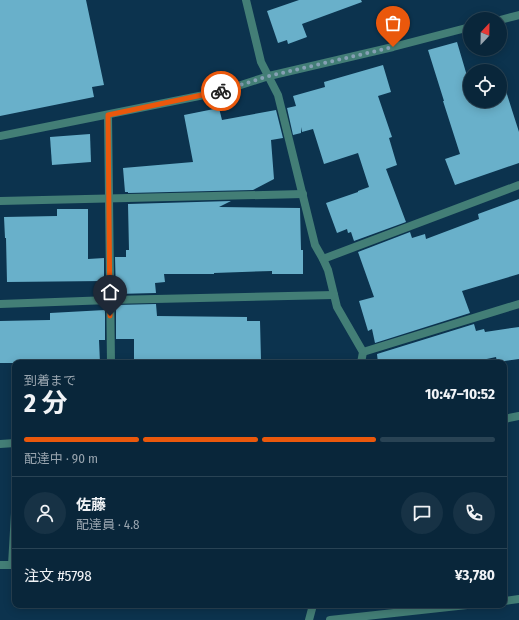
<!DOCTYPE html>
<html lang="ja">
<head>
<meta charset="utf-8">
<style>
  body { margin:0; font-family:"Fira Sans Condensed","Noto Sans JP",sans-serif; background:#173245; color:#f1f3f6; height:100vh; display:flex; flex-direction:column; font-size:15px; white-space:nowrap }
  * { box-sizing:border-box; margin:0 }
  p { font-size:13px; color:#99a5af }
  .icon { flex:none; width:22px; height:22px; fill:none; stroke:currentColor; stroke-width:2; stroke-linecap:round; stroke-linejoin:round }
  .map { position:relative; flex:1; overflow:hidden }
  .details { position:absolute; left:12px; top:360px; width:495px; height:248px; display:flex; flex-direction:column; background:#09263a; border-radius:8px; box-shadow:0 2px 10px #0003,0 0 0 1px #294354 }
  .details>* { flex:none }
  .needle { width:26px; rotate:22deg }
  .controls { position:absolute; left:463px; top:12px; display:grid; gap:8px }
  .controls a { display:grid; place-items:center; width:44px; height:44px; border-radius:50%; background:#09263a; box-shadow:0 2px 10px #0003,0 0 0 1px #294354; font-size:20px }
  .pin { position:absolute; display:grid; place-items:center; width:34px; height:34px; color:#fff; margin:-41px -17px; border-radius:50% 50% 50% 0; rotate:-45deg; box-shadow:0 0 4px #0007 }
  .pin .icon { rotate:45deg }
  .courier { position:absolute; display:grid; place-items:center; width:40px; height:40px; margin:-20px; border:3px solid #ea580c; border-radius:50%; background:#fff; color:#222; box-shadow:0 1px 5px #0007 }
  .head em { font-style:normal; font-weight:700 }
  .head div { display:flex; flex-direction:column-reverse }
  .head { display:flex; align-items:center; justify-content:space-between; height:68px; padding:0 12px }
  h1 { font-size:26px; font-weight:700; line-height:30px }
  .bar { display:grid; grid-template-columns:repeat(4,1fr); gap:6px 4px; align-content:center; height:48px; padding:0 12px }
  .bar i { height:5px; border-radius:3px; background:#294354 }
  .bar .active { background:#ea580c }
  .bar p { grid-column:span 4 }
  .line { display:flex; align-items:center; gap:10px; padding:0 12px; border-top:1px solid #294354 }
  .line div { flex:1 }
  .round { display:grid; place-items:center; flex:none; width:42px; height:42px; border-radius:21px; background:#173245 }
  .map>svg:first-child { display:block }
  .building { fill:#69b0ca }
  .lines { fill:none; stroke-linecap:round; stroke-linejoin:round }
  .minor { stroke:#437e76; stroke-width:8 }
  .done { stroke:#85a0b4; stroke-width:4; stroke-dasharray:0 7.2 }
  .route { stroke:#ea580c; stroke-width:5 }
</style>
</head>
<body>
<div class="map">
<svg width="519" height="620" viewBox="0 0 519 620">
  <rect width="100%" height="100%" fill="#0c334e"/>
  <g class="building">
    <polygon points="0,0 86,0 104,85 92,87 94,97 0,116"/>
    <polygon points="299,0 361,0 362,2 302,24 307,37 288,44 287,40 278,43 267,11"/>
    <polygon points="457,42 470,86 470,101 500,101 500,89 505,88 519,132 519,163 455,185 445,159 460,154 443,101 444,101 428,50"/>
    <polygon points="383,65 391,92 378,96 392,137 389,138 397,165 386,169 406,222 354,241 351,232 348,233 347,229 337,233 326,203 358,192 358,191 369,187 358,153 324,164 313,129 302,132 301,127 301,133 293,135 287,108 296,106 293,96 325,87 324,82"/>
    <polygon points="219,108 222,120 276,110 283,138 271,140 274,179 253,190 128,193 128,192 125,192 123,168 193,162 184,115"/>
    <polygon points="90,134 91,162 52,165 50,137"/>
    <polygon points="519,199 519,274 462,291 470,313 375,343 372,329 368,331 359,301 374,297 358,252 410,232 412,238 425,234 426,239 479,219 478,214"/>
    <polygon points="231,201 219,207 300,208 301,250 303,250 303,274 272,274 272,271 214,273 214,274 164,274 165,282 155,283 156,293 116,294 115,257 126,257 126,250 129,250 128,204"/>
    <polygon points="57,209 88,209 88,259 104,258 104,281 7,282 6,238 5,238 4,217 57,216"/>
    <polygon points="156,304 157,316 247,317 247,321 260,321 261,360 220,361 220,363 134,363 134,339 116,339 116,305"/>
    <polygon points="105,310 105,340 99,340 100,363 0,363 0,321 50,320 50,313"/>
    <polygon points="474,324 476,331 484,329 485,332 519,327 519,359 497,362 496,357 468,363 378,363 377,354"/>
  </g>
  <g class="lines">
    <g class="minor">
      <polyline points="246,0 261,62 278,95 315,245 323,259 328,270 337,307 363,352 361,363"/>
      <polyline points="500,20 519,15"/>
      <polyline points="108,115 111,363"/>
      <polyline points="0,136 219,92 269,76 393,47 470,27"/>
      <polyline points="0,201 303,194"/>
      <polyline points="323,259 519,185"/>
      <polyline points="0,304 110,300 334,295"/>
      <polyline points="363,352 519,304"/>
      <polyline points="504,419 519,416"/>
      <polyline points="0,444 15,443"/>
      <polyline points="0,565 12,565 15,513"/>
      <polyline points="504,601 519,599"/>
      <polyline points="309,620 313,605"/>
      <polyline points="330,620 467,605"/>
    </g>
  </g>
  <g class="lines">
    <polyline class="done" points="221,91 269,76 393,47"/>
    <polyline class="route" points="110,316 108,115 221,91"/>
  </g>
</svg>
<div class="controls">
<a><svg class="needle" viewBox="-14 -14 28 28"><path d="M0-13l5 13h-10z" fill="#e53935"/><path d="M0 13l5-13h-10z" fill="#99a5af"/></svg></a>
<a><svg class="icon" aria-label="locate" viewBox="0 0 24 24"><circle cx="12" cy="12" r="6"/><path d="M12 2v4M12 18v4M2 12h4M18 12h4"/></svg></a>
</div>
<div class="pin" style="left:393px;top:47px;background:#ea580c"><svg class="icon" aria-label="bag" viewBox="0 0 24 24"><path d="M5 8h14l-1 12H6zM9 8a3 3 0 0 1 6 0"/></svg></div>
<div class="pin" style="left:110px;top:316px;background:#1f2937"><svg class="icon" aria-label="home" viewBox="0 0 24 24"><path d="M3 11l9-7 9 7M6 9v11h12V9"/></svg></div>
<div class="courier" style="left:221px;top:91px"><svg class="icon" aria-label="bike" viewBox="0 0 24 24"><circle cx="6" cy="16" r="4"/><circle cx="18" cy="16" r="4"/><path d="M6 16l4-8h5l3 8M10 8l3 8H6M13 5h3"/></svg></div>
<section class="details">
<div class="head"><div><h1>2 分</h1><p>到着まで</p></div><em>10:47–10:52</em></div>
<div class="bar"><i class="active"></i><i class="active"></i><i class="active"></i><i></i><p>配達中 · 90 m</p></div>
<div class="line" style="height:72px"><a class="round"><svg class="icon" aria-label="person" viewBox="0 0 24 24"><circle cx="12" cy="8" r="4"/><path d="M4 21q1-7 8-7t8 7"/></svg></a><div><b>佐藤</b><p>配達員 · 4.8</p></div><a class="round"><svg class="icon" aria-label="chat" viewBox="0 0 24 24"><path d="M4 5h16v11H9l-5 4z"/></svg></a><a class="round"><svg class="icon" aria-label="phone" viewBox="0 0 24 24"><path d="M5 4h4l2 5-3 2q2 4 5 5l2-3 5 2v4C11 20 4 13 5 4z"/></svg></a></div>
<div class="line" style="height:52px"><div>注文 #5798</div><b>¥3,780</b></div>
</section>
</div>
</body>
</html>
